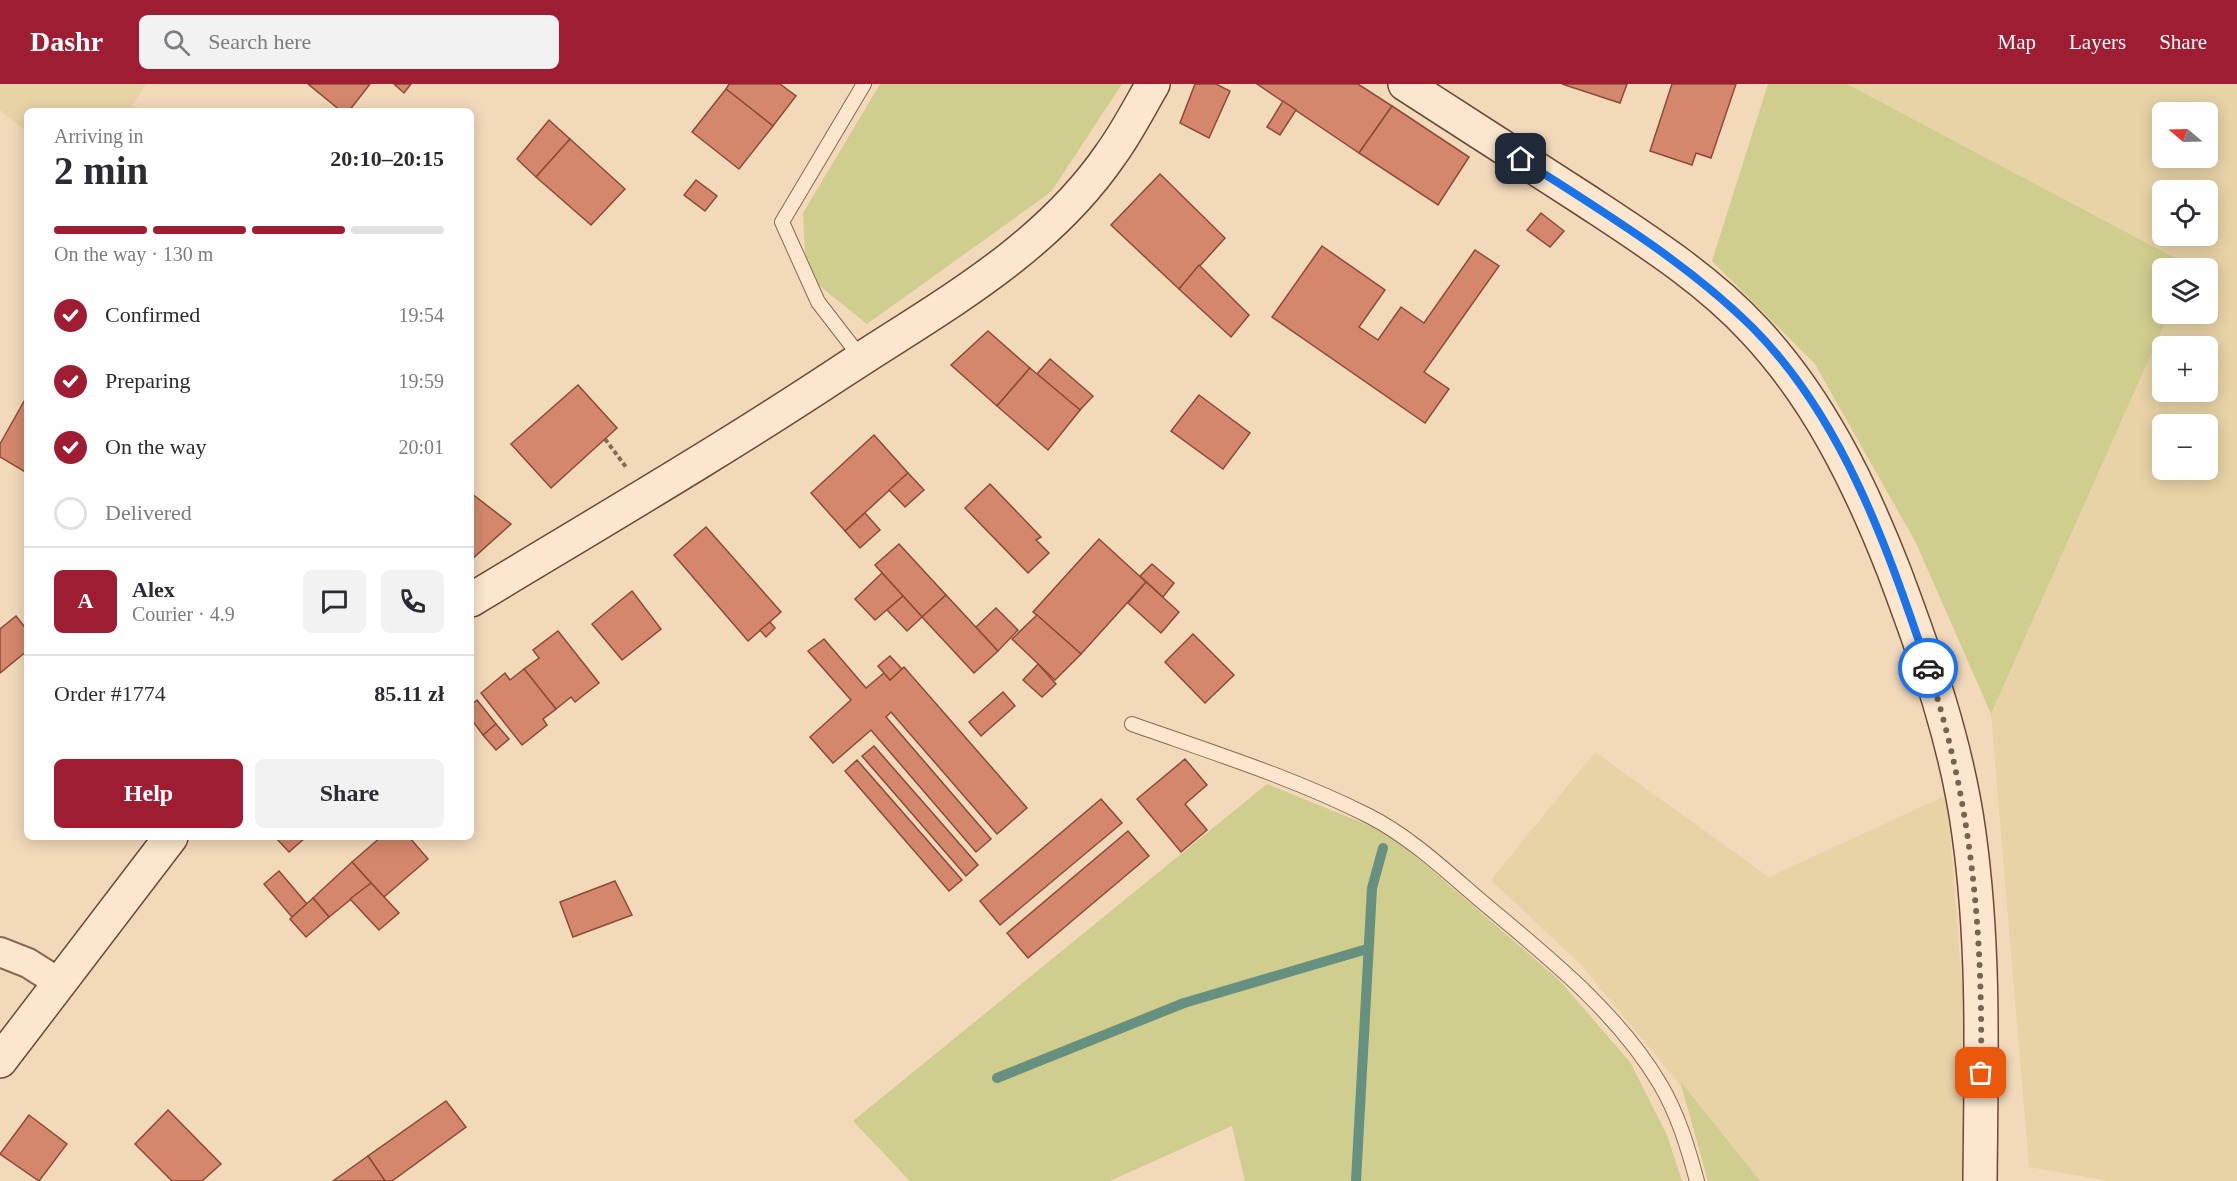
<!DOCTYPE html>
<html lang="en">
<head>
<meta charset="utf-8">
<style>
  body { margin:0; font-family:"Times New Roman",serif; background:#f2f2f3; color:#2b2b33; height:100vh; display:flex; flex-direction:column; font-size:22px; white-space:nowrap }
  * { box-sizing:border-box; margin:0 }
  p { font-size:20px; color:#7c7c81 }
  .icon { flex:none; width:33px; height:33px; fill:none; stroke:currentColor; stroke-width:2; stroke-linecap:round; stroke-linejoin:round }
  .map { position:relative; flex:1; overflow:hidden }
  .details { position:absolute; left:24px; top:24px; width:450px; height:732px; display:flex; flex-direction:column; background:#fff; border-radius:9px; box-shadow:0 3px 15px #0003 }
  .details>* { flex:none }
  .needle { width:39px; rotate:289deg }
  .buttons { position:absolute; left:2152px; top:18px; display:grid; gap:12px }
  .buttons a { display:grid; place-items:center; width:66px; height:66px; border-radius:9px; background:#fff; box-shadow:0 3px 15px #0003; font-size:30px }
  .pin { position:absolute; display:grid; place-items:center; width:51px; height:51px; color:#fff; margin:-26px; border-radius:12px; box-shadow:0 3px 9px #0006 }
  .courier { position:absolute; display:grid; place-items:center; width:60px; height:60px; margin:-30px; border:4px solid #1a73e8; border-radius:50%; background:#fff; color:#222; box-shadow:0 2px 8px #0007 }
  .headline em { font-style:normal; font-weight:700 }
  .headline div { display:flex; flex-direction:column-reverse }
  .headline { display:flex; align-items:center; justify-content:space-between; height:102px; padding:0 30px }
  h1 { font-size:39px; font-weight:700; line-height:45px }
  .bar { display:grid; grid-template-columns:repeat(4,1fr); gap:9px 6px; align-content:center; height:72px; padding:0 30px }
  .bar i { height:8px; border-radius:4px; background:#e1e1e2 }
  .bar .on { background:#9f1d33 }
  .bar p { grid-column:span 4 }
  .line { display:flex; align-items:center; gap:15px; padding:0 30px; border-top:2px solid #e1e1e2 }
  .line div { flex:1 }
  .round { display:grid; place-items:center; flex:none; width:63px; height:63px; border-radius:9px; background:#f2f2f3 }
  ol { padding:0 30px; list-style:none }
  li { display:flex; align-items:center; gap:18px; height:66px }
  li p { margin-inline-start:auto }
  li .icon { padding:6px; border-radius:50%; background:#9f1d33; color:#fff; stroke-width:4 }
  li:last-child { color:#7c7c81 }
  li i { width:33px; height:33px; border:3px solid #e1e1e2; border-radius:50% }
  .cta { display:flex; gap:12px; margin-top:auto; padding:12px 30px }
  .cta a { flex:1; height:69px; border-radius:9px; background:#9f1d33; color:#fff; font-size:24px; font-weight:700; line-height:69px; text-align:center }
  .cta a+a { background:#f2f2f3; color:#2b2b33 }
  header { display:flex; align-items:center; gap:36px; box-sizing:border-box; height:84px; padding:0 30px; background:#9f1d33; color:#fff }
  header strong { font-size:28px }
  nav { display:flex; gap:33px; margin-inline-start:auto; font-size:21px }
  .search { width:420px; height:54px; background:#f2f2f3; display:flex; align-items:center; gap:15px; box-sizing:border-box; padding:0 21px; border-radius:9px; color:#7c7c81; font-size:22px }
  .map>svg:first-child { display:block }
  .farmland { fill:#e8d3a7; fill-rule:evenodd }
  .green { fill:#d0ce8e }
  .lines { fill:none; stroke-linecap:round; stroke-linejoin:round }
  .stream { stroke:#66907f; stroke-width:10 }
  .building { fill:#d4876c; stroke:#8c4b37; stroke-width:1.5 }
  .lane-casing { stroke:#8a6853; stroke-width:16 }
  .street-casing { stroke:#8a6853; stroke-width:32 }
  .secondary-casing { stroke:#6c4937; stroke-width:36 }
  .path { stroke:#8a6853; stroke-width:4; stroke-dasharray:4.5 3; stroke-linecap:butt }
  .lane { stroke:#fce7ce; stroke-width:14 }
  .street { stroke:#fce7ce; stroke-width:28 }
  .secondary { stroke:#fce7ce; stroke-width:33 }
  .done { stroke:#796352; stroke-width:6; stroke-dasharray:0 10.8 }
  .route { stroke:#1a73e8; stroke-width:8 }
</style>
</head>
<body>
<header>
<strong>Dashr</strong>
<div class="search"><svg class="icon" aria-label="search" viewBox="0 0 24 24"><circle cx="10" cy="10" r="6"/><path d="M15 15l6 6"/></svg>Search here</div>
<nav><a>Map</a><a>Layers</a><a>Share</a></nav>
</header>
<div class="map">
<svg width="2237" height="1097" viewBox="0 0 2237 1097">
  <rect width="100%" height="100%" fill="#f2d9ba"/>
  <g class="farmland">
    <polygon points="0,0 146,0 128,27 27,27 27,48 0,26"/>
    <path d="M 1847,0 L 2237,0 L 2237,1097 L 2108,1097 L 2029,1083 L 1991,630 L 2169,230 L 2208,230 L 2208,184 L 2189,184 L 2190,182 ZM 2163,28 L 2208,28 L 2208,74 L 2163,74 ZM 2163,106 L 2208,106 L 2208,152 L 2163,152 ZM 2163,262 L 2208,262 L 2208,308 L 2163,308 ZM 2163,340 L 2208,340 L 2208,386 L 2163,386 Z"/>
    <polygon points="1595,668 1769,793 1947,711 1965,940 1962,1097 1760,1097 1580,880 1491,796"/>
  </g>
  <g class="green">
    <polygon points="880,0 1122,0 1051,108 867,240 806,191 803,129"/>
    <polygon points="1768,0 1847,0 2190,182 2189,184 2163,184 2163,230 2169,230 1991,630 1916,459 1815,280 1712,177"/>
    <polygon points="1267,700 1390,750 1560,897 1630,978 1667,1051 1682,1097 1245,1097 1232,1042 1110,1097 910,1097 853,1037"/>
    <polygon points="1680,997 1760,1097 1708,1097"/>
  </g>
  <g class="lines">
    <g class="stream">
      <polyline points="997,994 1184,919 1367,865"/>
      <polyline points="1356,1097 1372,804 1383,764"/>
    </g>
  </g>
  <g class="building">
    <polygon points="308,0 370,0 349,27 341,27"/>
    <polygon points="394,0 411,0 404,9"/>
    <polygon points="780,0 796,12 773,42 726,5 729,0"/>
    <polygon points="1195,0 1216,0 1230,7 1209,54 1180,39"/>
    <polygon points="1257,0 1358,0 1392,22 1359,69"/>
    <polygon points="1562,0 1627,0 1620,19"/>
    <polygon points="1672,0 1736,0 1711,74 1696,69 1692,81 1650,67"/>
    <polygon points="726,5 773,42 739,85 692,48"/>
    <polygon points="1283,17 1296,26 1280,51 1267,43"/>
    <polygon points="1392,22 1469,73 1438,121 1359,69"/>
    <polygon points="549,36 570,55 536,93 517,75"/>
    <polygon points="570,55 625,105 591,141 536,93"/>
    <polygon points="1160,90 1225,154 1179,205 1111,141"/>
    <polygon points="696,96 717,112 705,127 684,111"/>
    <polygon points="1541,129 1564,147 1550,163 1527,146"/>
    <polygon points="1322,162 1385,206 1359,243 1378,256 1401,223 1424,239 1475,166 1499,182 1424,288 1449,305 1425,339 1272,233"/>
    <polygon points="1199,181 1249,231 1231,253 1179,205"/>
    <polygon points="988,247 1030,284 997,322 951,281"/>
    <polygon points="1050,275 1093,312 1080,326 1037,290"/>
    <polygon points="1030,284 1080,326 1048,366 997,322"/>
    <polygon points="578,301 617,344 551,404 511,360"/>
    <polygon points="1199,311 1250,349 1223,385 1171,347"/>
    <polygon points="27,312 27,389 0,373 0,360"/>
    <polygon points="874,351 908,389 845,447 811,409"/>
    <polygon points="908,389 924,406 905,423 889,406"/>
    <polygon points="990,400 1041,453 1036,456 1049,469 1028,489 965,424"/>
    <polygon points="471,409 511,440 471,476"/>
    <polygon points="865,429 880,446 860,464 845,447"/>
    <polygon points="706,443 781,528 748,557 674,471"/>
    <polygon points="1099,455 1146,498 1081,570 1033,528"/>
    <polygon points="899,460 946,511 922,533 875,481"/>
    <polygon points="1152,480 1174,499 1163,513 1140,492"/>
    <polygon points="882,489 903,512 875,536 855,515"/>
    <polygon points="1146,498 1179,528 1161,549 1128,519"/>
    <polygon points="632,507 661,545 622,576 592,540"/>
    <polygon points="946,511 998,567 974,589 922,533"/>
    <polygon points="903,512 922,533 907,547 887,526"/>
    <polygon points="996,524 1018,546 998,567 976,543"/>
    <polygon points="1037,531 1081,570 1055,596 1012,555"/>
    <polygon points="16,532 27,546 27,567 0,589 0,545"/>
    <polygon points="770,538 775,544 766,553 760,546"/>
    <polygon points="558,547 599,599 575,618 571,613 556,625 524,585 539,574 533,566"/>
    <polygon points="1193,550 1234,591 1205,619 1165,578"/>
    <polygon points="824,555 866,604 884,589 890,596 904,583 1027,724 997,750 891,628 886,633 991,755 976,768 871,646 833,679 810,653 851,616 808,567"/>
    <polygon points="890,572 902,585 890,596 878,582"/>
    <polygon points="1038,580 1056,600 1042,613 1023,596"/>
    <polygon points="524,585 556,625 543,635 547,641 522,661 481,609 505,589 510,596"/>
    <polygon points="1003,608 1015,622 981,652 969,638"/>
    <polygon points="477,616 496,640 483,651 471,635 471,621"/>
    <polygon points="496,640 509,655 496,666 483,651"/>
    <polygon points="874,662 978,781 966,792 862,672"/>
    <polygon points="1185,675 1207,701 1185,720 1207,746 1181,768 1137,715"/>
    <polygon points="857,676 962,796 949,807 845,687"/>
    <polygon points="1101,715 1122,739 1000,841 980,817"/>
    <polygon points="1128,747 1149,772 1028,874 1007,849"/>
    <polygon points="275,753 306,753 289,768"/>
    <polygon points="381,753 409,753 428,775 384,813 352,778"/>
    <polygon points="352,778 371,799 329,833 313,814"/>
    <polygon points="279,787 307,820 292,833 264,800"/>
    <polygon points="615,797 632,831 573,853 560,818"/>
    <polygon points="371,799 399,829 379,846 350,815"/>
    <polygon points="313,814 329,833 306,853 290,835"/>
    <polygon points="446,1017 466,1043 392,1097 385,1097 368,1072"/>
    <polygon points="168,1026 221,1080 202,1097 172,1097 135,1060"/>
    <polygon points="29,1031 67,1060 39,1097 0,1070"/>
    <polygon points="368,1072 385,1097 333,1097"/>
  </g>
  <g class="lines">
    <g class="lane-casing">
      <g id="lane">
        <polyline points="862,275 818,218 782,138 864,0"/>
        <path d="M 1132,640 C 1211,668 1294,694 1369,732 C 1410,753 1445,786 1480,816 C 1544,870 1617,927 1660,1000 C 1678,1030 1688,1064 1697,1097"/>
      </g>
    </g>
    <g class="street-casing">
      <polyline id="street" points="0,868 28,879 58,898"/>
    </g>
    <g class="secondary-casing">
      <g id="secondary">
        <path d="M 1405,0 C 1465,39 1525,77 1585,116 C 1644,155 1706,194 1754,246 C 1818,314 1860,400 1894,487 C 1926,572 1957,660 1969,750 C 1985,865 1981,981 1980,1097"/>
        <path d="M 471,516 C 595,441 720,368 841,288 C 938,224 1044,168 1111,70 C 1127,48 1139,24 1153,0"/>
        <polyline points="0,977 171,753"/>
      </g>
    </g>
    <polyline class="path" points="605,355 626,383"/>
    <use href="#lane" class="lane"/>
    <use href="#street" class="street"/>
    <use href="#secondary" class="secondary"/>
  </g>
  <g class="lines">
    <path class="done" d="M 1928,584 C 1972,718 1983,848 1981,989"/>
    <path class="route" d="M 1521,75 C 1601,127 1684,176 1752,243 C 1843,334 1888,465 1928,584"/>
  </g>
</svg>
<div class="buttons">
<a><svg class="needle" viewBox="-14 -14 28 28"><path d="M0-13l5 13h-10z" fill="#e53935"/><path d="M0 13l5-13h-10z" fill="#7c7c81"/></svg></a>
<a><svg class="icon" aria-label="locate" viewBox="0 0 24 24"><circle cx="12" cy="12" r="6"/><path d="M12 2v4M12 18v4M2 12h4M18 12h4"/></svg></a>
<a><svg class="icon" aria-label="layers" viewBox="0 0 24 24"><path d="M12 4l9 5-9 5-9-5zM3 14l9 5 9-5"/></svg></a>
<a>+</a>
<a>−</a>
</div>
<div class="pin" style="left:1981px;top:989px;background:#ea580c"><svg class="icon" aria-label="bag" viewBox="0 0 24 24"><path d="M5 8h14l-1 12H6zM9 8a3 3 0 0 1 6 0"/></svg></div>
<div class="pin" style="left:1521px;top:75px;background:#1f2937"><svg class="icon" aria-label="home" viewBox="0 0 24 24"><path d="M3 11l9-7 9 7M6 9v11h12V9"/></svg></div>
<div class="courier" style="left:1928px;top:584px"><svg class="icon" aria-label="car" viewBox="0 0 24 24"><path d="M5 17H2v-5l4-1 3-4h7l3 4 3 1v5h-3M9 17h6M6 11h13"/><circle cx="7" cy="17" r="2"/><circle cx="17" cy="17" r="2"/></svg></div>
<section class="details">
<div class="headline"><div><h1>2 min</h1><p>Arriving in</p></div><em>20:10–20:15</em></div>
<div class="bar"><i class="on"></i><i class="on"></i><i class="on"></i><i></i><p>On the way · 130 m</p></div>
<ol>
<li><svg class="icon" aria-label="check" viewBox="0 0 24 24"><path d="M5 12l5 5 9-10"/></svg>Confirmed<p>19:54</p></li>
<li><svg class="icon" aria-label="check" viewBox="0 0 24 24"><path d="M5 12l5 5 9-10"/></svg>Preparing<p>19:59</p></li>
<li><svg class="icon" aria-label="check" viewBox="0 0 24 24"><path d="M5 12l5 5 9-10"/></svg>On the way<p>20:01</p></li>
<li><i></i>Delivered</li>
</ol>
<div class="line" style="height:108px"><b class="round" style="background:#9f1d33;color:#fff">A</b><div><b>Alex</b><p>Courier · 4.9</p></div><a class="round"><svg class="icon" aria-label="chat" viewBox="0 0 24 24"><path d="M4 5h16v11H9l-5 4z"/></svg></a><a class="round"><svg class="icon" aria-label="phone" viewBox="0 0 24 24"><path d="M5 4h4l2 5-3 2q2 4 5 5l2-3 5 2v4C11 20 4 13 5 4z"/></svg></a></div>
<div class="line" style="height:78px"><div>Order #1774</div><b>85.11 zł</b></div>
<div class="cta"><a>Help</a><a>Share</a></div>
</section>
</div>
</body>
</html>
